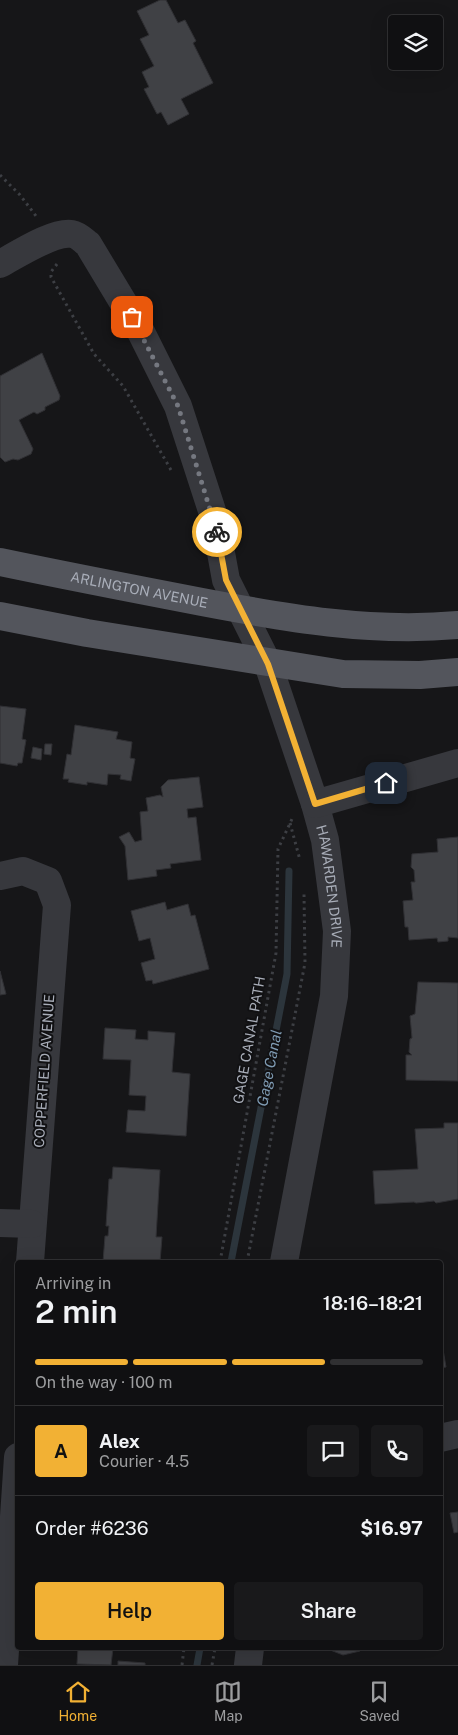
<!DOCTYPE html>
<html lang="en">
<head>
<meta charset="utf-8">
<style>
  body { margin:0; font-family:"Public Sans",sans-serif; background:#19191b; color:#f1f3f6; height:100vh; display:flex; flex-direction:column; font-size:19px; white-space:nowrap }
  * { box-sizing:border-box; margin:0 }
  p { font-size:16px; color:#9c9d9f }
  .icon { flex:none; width:28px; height:28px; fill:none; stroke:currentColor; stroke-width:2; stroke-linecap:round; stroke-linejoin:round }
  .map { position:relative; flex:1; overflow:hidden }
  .side { position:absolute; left:15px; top:1260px; width:428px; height:390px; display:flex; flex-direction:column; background:#101012; border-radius:5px; box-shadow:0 5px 20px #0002,0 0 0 1px #303032 }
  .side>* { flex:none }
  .tools { position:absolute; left:388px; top:15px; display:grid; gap:10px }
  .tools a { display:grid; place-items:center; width:55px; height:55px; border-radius:5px; background:#101012; box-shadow:0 5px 20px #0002,0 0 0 1px #303032; font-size:25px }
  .pin { position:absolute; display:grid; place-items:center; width:42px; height:42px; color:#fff; margin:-21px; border-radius:10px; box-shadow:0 2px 8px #0006 }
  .courier { position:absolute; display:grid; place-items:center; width:50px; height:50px; margin:-25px; border:4px solid #f2b134; border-radius:50%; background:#fff; color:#222; box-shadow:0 1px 6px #0007 }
  .summary em { font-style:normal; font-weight:600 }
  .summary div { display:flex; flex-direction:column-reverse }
  .summary { display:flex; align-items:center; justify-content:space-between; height:85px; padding:0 20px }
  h1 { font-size:32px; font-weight:600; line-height:38px }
  .bar { display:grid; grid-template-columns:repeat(4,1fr); gap:8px 5px; align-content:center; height:60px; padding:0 20px }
  .bar i { height:6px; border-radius:4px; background:#303032 }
  .bar .selected { background:#f2b134 }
  .bar p { grid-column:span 4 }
  .line { display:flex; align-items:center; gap:12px; padding:0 20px; border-top:1px solid #303032 }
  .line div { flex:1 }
  .round { display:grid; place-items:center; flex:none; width:52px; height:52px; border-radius:5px; background:#19191b }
  .button { display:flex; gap:10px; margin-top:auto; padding:10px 20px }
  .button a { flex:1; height:58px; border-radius:5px; background:#f2b134; color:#111; font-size:20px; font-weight:600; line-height:58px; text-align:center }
  .button a+a { background:#19191b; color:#f1f3f6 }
  .tabs { display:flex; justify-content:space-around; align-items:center; height:70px; border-top:1px solid #303032; background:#101012; font-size:14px; color:#9c9d9f }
  .tabs a { display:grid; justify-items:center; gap:2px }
  .tabs .selected { color:#f2b134 }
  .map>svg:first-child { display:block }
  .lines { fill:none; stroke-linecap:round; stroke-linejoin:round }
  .stream { stroke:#2c353c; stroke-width:7 }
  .building { fill:#404145; stroke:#303034 }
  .path { stroke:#3d3f44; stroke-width:3; stroke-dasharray:2.5 4; stroke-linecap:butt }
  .minor { stroke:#37383d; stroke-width:28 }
  .primary { stroke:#53555c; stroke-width:28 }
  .done { stroke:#757880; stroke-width:5; stroke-dasharray:0 9 }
  .route { stroke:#f2b134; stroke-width:6 }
  .labels { text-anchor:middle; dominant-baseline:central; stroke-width:4; stroke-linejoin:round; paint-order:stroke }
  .street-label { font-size:14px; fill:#a8adb8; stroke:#111113 }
  .water-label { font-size:15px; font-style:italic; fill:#7f9bb3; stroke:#111113 }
</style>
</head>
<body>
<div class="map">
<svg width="458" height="1665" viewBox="0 0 458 1665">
  <rect width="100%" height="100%" fill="#161618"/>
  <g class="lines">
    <g class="stream">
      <polyline points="231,1262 287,974 289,871"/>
      <polyline points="197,1665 200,1648"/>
    </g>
  </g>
  <g class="building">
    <polygon points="160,0 166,0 178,23 185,20 196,41 193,43 213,83 181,99 189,114 168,125 161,112 157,114 144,89 149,87 142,72 154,66 140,39 149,35 137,11"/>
    <polygon points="42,353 60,396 59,400 45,407 45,410 37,414 34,412 19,420 33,449 31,454 18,460 13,459 5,462 0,457 0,376"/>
    <polygon points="0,706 26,709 22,739 26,740 22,763 18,763 17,766 0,763"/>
    <polygon points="75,725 118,732 116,739 132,742 130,758 135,759 131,781 120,779 121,775 108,774 107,785 87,782 87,785 68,782 69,779 63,779 67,754 71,755"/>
    <polygon points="45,744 52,744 51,755 44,754"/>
    <polygon points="33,747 42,749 41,760 31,758"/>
    <polygon points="199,777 203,807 187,809 188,818 196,817 201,860 170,864 171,868 156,870 157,876 128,880 125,846 119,837 129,832 135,842 142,840 140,812 148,811 146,798 160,795 163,797 161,787 168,780"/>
    <polygon points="458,837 458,938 448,937 448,941 438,942 437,938 409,940 408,927 405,927 403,901 413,900 411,882 415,882 414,870 411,867 412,854 438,852 437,839"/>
    <polygon points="165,902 167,910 188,904 191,916 195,915 209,969 153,984 152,980 146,981 141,963 155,959 150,938 139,941 131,911"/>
    <polygon points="0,971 6,994 0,995"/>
    <polygon points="418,982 458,983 458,1081 406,1080 406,1055 412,1055 409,1052 410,1039 412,1038 410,1016 415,1014"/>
    <polygon points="105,1028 136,1030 135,1039 148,1040 148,1031 175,1033 172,1072 190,1074 186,1136 126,1132 128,1110 145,1111 146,1096 129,1095 131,1060 103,1059"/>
    <polygon points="444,1123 458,1123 458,1199 436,1203 434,1201 416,1203 414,1202 375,1204 373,1171 418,1169 415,1129 444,1128"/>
    <polygon points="113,1167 160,1170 156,1237 162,1237 160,1262 103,1262 105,1236 108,1236 109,1226 106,1226 109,1179 112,1179"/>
    <polygon points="440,1332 446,1367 440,1368"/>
    <polygon points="458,1512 458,1532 454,1533 450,1513"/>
    <polygon points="78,1648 113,1648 111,1665 77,1664"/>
    <polygon points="325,1648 360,1648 360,1651 343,1655"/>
    <polygon points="118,1661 145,1663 145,1665 118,1665"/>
  </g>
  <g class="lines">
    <g class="path">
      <polyline points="0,175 20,195 36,216"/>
      <polyline points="57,264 51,272 51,277 94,354 123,386 171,470"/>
      <polyline points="290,823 300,860"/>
      <polyline points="220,1262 276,953 278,849 292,819"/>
      <polyline points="247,1262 305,963 304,894"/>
      <polyline points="182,1665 184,1648"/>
      <polyline points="212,1665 215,1648"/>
    </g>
    <g class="minor">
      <path id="s1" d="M 0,264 C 17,255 53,231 72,234 C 78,235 83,240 88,244 L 141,332 L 178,406 L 215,520 L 226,580 L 268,664 L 315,804 L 325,840 L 337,931 L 334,996 L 284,1262"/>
      <polyline points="315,804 458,763"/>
      <polyline points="0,876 23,871 48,881 57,905 30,1262"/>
      <polyline points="0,1223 32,1224"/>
      <polyline points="440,1438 458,1434"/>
      <polyline points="4,1665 18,1457"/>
      <polyline points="248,1665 250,1648"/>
    </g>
    <g class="primary">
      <path id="s2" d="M 0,562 C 67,576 134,589 202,602 C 286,618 371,633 458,625"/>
      <polyline points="0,616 87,633 343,674 420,675 458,672"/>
    </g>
  </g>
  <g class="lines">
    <polyline class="done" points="132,317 178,406 217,532"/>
    <polyline class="route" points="217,532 226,580 268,664 315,804 386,783"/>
  </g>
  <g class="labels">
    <g class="street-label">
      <text stroke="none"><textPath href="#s2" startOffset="142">ARLINGTON AVENUE</textPath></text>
      <text stroke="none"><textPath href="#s1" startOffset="790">HAWARDEN DRIVE</textPath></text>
      <text transform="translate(249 1040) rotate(-80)">GAGE CANAL PATH</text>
      <text transform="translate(44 1071) rotate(-86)">COPPERFIELD AVENUE</text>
    </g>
    <g class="water-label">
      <text transform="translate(269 1068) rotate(-79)">Gage Canal</text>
    </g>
  </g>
</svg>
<div class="tools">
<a><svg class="icon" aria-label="layers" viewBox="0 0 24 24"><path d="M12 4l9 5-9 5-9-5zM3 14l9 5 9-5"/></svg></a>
</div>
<div class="pin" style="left:132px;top:317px;background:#ea580c"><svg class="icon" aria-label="bag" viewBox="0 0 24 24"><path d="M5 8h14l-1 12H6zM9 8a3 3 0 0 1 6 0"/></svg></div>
<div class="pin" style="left:386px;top:783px;background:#1f2937"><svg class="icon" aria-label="home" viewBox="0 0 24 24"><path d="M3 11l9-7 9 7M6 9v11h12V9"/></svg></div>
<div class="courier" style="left:217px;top:532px"><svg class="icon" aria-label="bike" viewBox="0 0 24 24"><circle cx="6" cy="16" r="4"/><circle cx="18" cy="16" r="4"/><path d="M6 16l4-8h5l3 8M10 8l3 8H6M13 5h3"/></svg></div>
<section class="side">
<div class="summary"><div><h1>2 min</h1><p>Arriving in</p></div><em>18:16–18:21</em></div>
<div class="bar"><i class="selected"></i><i class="selected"></i><i class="selected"></i><i></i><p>On the way · 100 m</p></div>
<div class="line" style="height:90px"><b class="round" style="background:#f2b134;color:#111">A</b><div><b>Alex</b><p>Courier · 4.5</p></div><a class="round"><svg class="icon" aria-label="chat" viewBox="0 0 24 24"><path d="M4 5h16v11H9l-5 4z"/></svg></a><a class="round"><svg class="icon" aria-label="phone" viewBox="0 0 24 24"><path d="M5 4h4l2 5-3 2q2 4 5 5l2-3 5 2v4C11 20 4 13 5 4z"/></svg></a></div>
<div class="line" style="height:65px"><div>Order #6236</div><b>$16.97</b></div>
<div class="button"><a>Help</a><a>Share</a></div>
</section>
</div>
<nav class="tabs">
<a class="selected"><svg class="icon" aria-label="home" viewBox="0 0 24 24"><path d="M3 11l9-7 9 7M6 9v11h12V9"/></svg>Home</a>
<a><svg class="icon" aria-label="map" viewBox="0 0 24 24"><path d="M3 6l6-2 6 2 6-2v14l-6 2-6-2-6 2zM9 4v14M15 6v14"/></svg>Map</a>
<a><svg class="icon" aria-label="saved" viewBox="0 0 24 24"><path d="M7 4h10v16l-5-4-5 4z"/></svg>Saved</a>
</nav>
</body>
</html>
